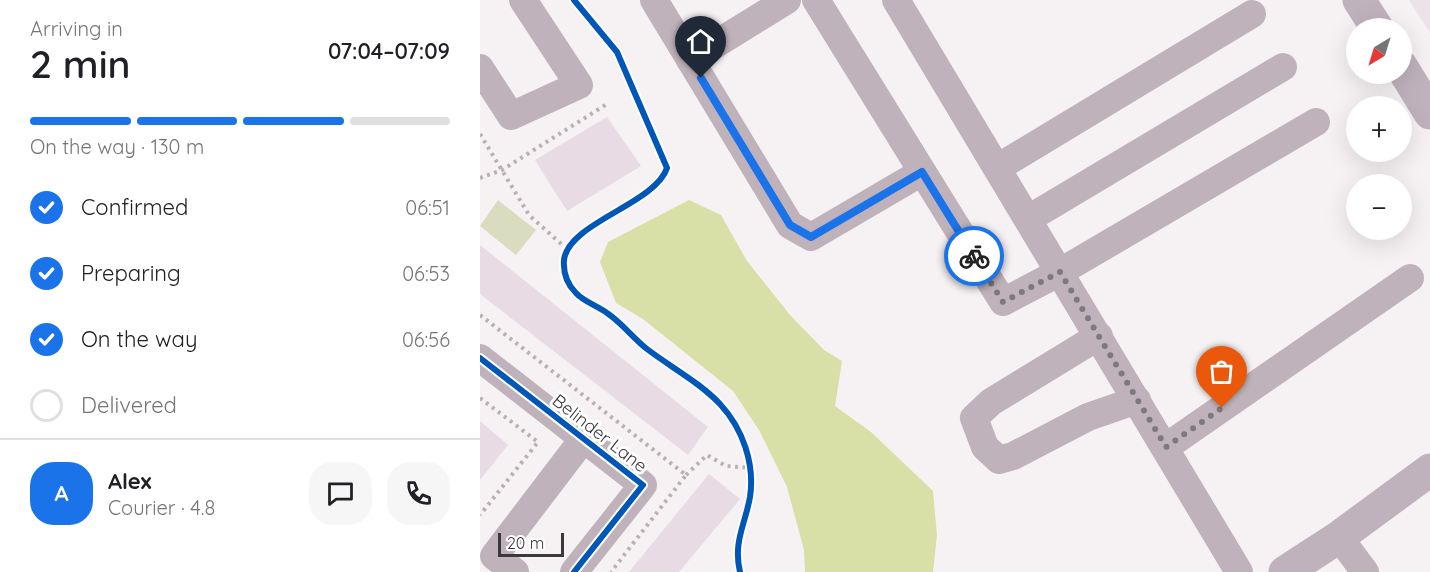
<!DOCTYPE html>
<html lang="en">
<head>
<meta charset="utf-8">
<style>
  body { margin:0; font-family:Quicksand,sans-serif; background:#f6f6f6; color:#202124; height:100vh; display:flex; flex-direction:column; font-size:22px; white-space:nowrap }
  * { box-sizing:border-box; margin:0 }
  p { font-size:20px; color:#757577 }
  .icon { flex:none; width:33px; height:33px; fill:none; stroke:currentColor; stroke-width:2; stroke-linecap:round; stroke-linejoin:round }
  .map { position:relative; flex:1; overflow:hidden }
  .side { display:flex; flex-direction:column; background:#fff; width:480px }
  .side>* { flex:none }
  .needle { width:39px; rotate:218deg }
  .fabs { position:absolute; left:866px; top:18px; display:grid; gap:12px }
  .fabs a { display:grid; place-items:center; width:66px; height:66px; border-radius:50%; background:#fff; box-shadow:0 6px 24px #0002; font-size:30px }
  .scale { position:absolute; left:18px; bottom:15px; width:66px; box-sizing:border-box; padding-left:6px; border:3px solid #3b393b; border-top:0; font-size:16px; line-height:21px; white-space:nowrap; color:#3b393b; -webkit-text-stroke:4px #fff; paint-order:stroke }
  .pin { position:absolute; display:grid; place-items:center; width:51px; height:51px; color:#fff; margin:-62px -26px; border-radius:50% 50% 50% 0; rotate:-45deg; box-shadow:0 0 6px #0007 }
  .pin .icon { rotate:45deg }
  .courier { position:absolute; display:grid; place-items:center; width:60px; height:60px; margin:-30px; border:4px solid #1a73e8; border-radius:50%; background:#fff; color:#222; box-shadow:0 2px 8px #0007 }
  .summary em { font-style:normal; font-weight:600 }
  .summary div { display:flex; flex-direction:column-reverse }
  .summary { display:flex; align-items:center; justify-content:space-between; height:102px; padding:0 30px }
  h1 { font-size:39px; font-weight:600; line-height:45px }
  .bar { display:grid; grid-template-columns:repeat(4,1fr); gap:9px 6px; align-content:center; height:72px; padding:0 30px }
  .bar i { height:8px; border-radius:4px; background:#e0e0e0 }
  .bar .on { background:#1a73e8 }
  .bar p { grid-column:span 4 }
  .line { display:flex; align-items:center; gap:15px; padding:0 30px; border-top:2px solid #e0e0e0 }
  .line div { flex:1 }
  .round { display:grid; place-items:center; flex:none; width:63px; height:63px; border-radius:24px; background:#f6f6f6 }
  ol { padding:0 30px; list-style:none }
  li { display:flex; align-items:center; gap:18px; height:66px }
  li p { margin-inline-start:auto }
  li .icon { padding:6px; border-radius:50%; background:#1a73e8; color:#fff; stroke-width:4 }
  li:last-child { color:#757577 }
  li i { width:33px; height:33px; border:3px solid #e0e0e0; border-radius:50% }
  main { display:flex; flex:1; min-height:0 }
  .map>svg:first-child { display:block }
  .built { fill:#ece3e9 }
  .green { fill:#d9dcbe }
  .water { fill:#d9e0a7 }
  .building { fill:#e9dbe4 }
  .lines { fill:none; stroke-linecap:round; stroke-linejoin:round }
  .path { stroke:#bab1b7; stroke-width:4; stroke-dasharray:3 4.5; stroke-linecap:butt }
  .minor { stroke:#c0b2bb; stroke-width:28 }
  .major { stroke:#c0b2bd; stroke-width:33 }
  .cycleway-casing { stroke:#fff; stroke-width:10 }
  .cycleway { stroke:#0057b8; stroke-width:6 }
  .done { stroke:#7c7a7c; stroke-width:6; stroke-dasharray:0 10.8 }
  .route { stroke:#1a73e8; stroke-width:8 }
  .labels { text-anchor:middle; dominant-baseline:central; stroke-width:6; stroke-linejoin:round; paint-order:stroke }
  .street-label { font-size:18px; fill:#3b393b; stroke:#fff }
</style>
</head>
<body>
<main>
<section class="side">
<div class="summary"><div><h1>2 min</h1><p>Arriving in</p></div><em>07:04–07:09</em></div>
<div class="bar"><i class="on"></i><i class="on"></i><i class="on"></i><i></i><p>On the way · 130 m</p></div>
<ol>
<li><svg class="icon" aria-label="check" viewBox="0 0 24 24"><path d="M5 12l5 5 9-10"/></svg>Confirmed<p>06:51</p></li>
<li><svg class="icon" aria-label="check" viewBox="0 0 24 24"><path d="M5 12l5 5 9-10"/></svg>Preparing<p>06:53</p></li>
<li><svg class="icon" aria-label="check" viewBox="0 0 24 24"><path d="M5 12l5 5 9-10"/></svg>On the way<p>06:56</p></li>
<li><i></i>Delivered</li>
</ol>
<div class="line" style="height:108px"><b class="round" style="background:#1a73e8;color:#fff">A</b><div><b>Alex</b><p>Courier · 4.8</p></div><a class="round"><svg class="icon" aria-label="chat" viewBox="0 0 24 24"><path d="M4 5h16v11H9l-5 4z"/></svg></a><a class="round"><svg class="icon" aria-label="phone" viewBox="0 0 24 24"><path d="M5 4h4l2 5-3 2q2 4 5 5l2-3 5 2v4C11 20 4 13 5 4z"/></svg></a></div>
</section>
<div class="map">
<svg width="950" height="572" viewBox="0 0 950 572">
  <rect width="100%" height="100%" fill="#f6f2f4"/>
  <polygon class="built" points="929,0 950,0 950,33"/>
  <polygon class="green" points="18,200 56,230 36,255 0,226"/>
  <polygon class="water" points="209,200 241,215 267,261 310,315 344,350 362,361 355,406 391,432 453,491 457,535 453,572 325,572 324,550 307,487 279,430 253,391 163,319 136,303 120,262 128,242"/>
  <g class="building">
    <polygon points="127,117 161,166 87,211 55,160"/>
    <polygon points="0,245 228,427 208,455 0,294"/>
    <polygon points="0,421 28,445 0,480"/>
    <polygon points="229,474 260,499 199,572 149,572"/>
  </g>
  <g class="lines">
    <g class="path">
      <polyline points="0,134 49,215 88,250"/>
      <polyline points="0,178 22,170 127,104"/>
      <polyline points="0,315 206,475 131,572"/>
      <polyline points="0,398 58,442 0,515"/>
      <polyline points="206,475 227,455 246,466 271,468"/>
    </g>
    <g class="minor">
      <polyline points="174,0 310,225 331,237 442,172"/>
      <polyline points="336,0 523,302 580,272 836,122"/>
      <polyline points="416,0 759,572"/>
      <polyline points="210,60 307,0"/>
      <polyline points="0,68 31,116 99,85 43,0"/>
      <polyline points="517,168 772,14"/>
      <polyline points="548,219 803,67"/>
      <polyline points="619,336 511,402 494,418 505,447 519,460 533,456 608,417 657,400"/>
      <polyline points="0,358 163,485 94,572"/>
      <polyline points="686,447 930,278"/>
      <polyline points="859,537 885,572"/>
      <polyline points="35,572 14,556 104,438"/>
    </g>
    <g class="major">
      <polyline points="879,0 897,28"/>
      <polyline points="921,66 950,113"/>
      <polyline points="805,572 859,537 950,470"/>
    </g>
    <g class="cycleway-casing">
      <g id="cycleway">
        <path d="M 94,0 L 137,52 L 187,168 C 175,204 88,223 84,260 C 83,273 87,284 96,293 C 104,302 118,306 127,313 C 142,323 153,338 167,349 C 192,368 219,382 240,404 C 263,429 275,464 270,497 C 265,525 253,542 260,572"/>
        <polyline points="0,358 163,485 94,572"/>
      </g>
    </g>
    <use href="#cycleway" class="cycleway"/>
  </g>
  <g class="lines">
    <polyline class="done" points="494,256 523,302 580,272 686,447 742,408"/>
    <polyline class="route" points="221,78 310,225 331,237 442,172 494,256"/>
  </g>
  <g class="labels">
    <g class="street-label">
      <text transform="translate(120 433) rotate(38)">Belinder Lane</text>
    </g>
  </g>
</svg>
<div class="fabs">
<a><svg class="needle" viewBox="-14 -14 28 28"><path d="M0-13l5 13h-10z" fill="#e53935"/><path d="M0 13l5-13h-10z" fill="#757577"/></svg></a>
<a>+</a>
<a>−</a>
</div>
<div class="scale">20 m</div>
<div class="pin" style="left:742px;top:408px;background:#ea580c"><svg class="icon" aria-label="bag" viewBox="0 0 24 24"><path d="M5 8h14l-1 12H6zM9 8a3 3 0 0 1 6 0"/></svg></div>
<div class="pin" style="left:221px;top:78px;background:#1f2937"><svg class="icon" aria-label="home" viewBox="0 0 24 24"><path d="M3 11l9-7 9 7M6 9v11h12V9"/></svg></div>
<div class="courier" style="left:494px;top:256px"><svg class="icon" aria-label="bike" viewBox="0 0 24 24"><circle cx="6" cy="16" r="4"/><circle cx="18" cy="16" r="4"/><path d="M6 16l4-8h5l3 8M10 8l3 8H6M13 5h3"/></svg></div>
</div>
</main>
</body>
</html>
